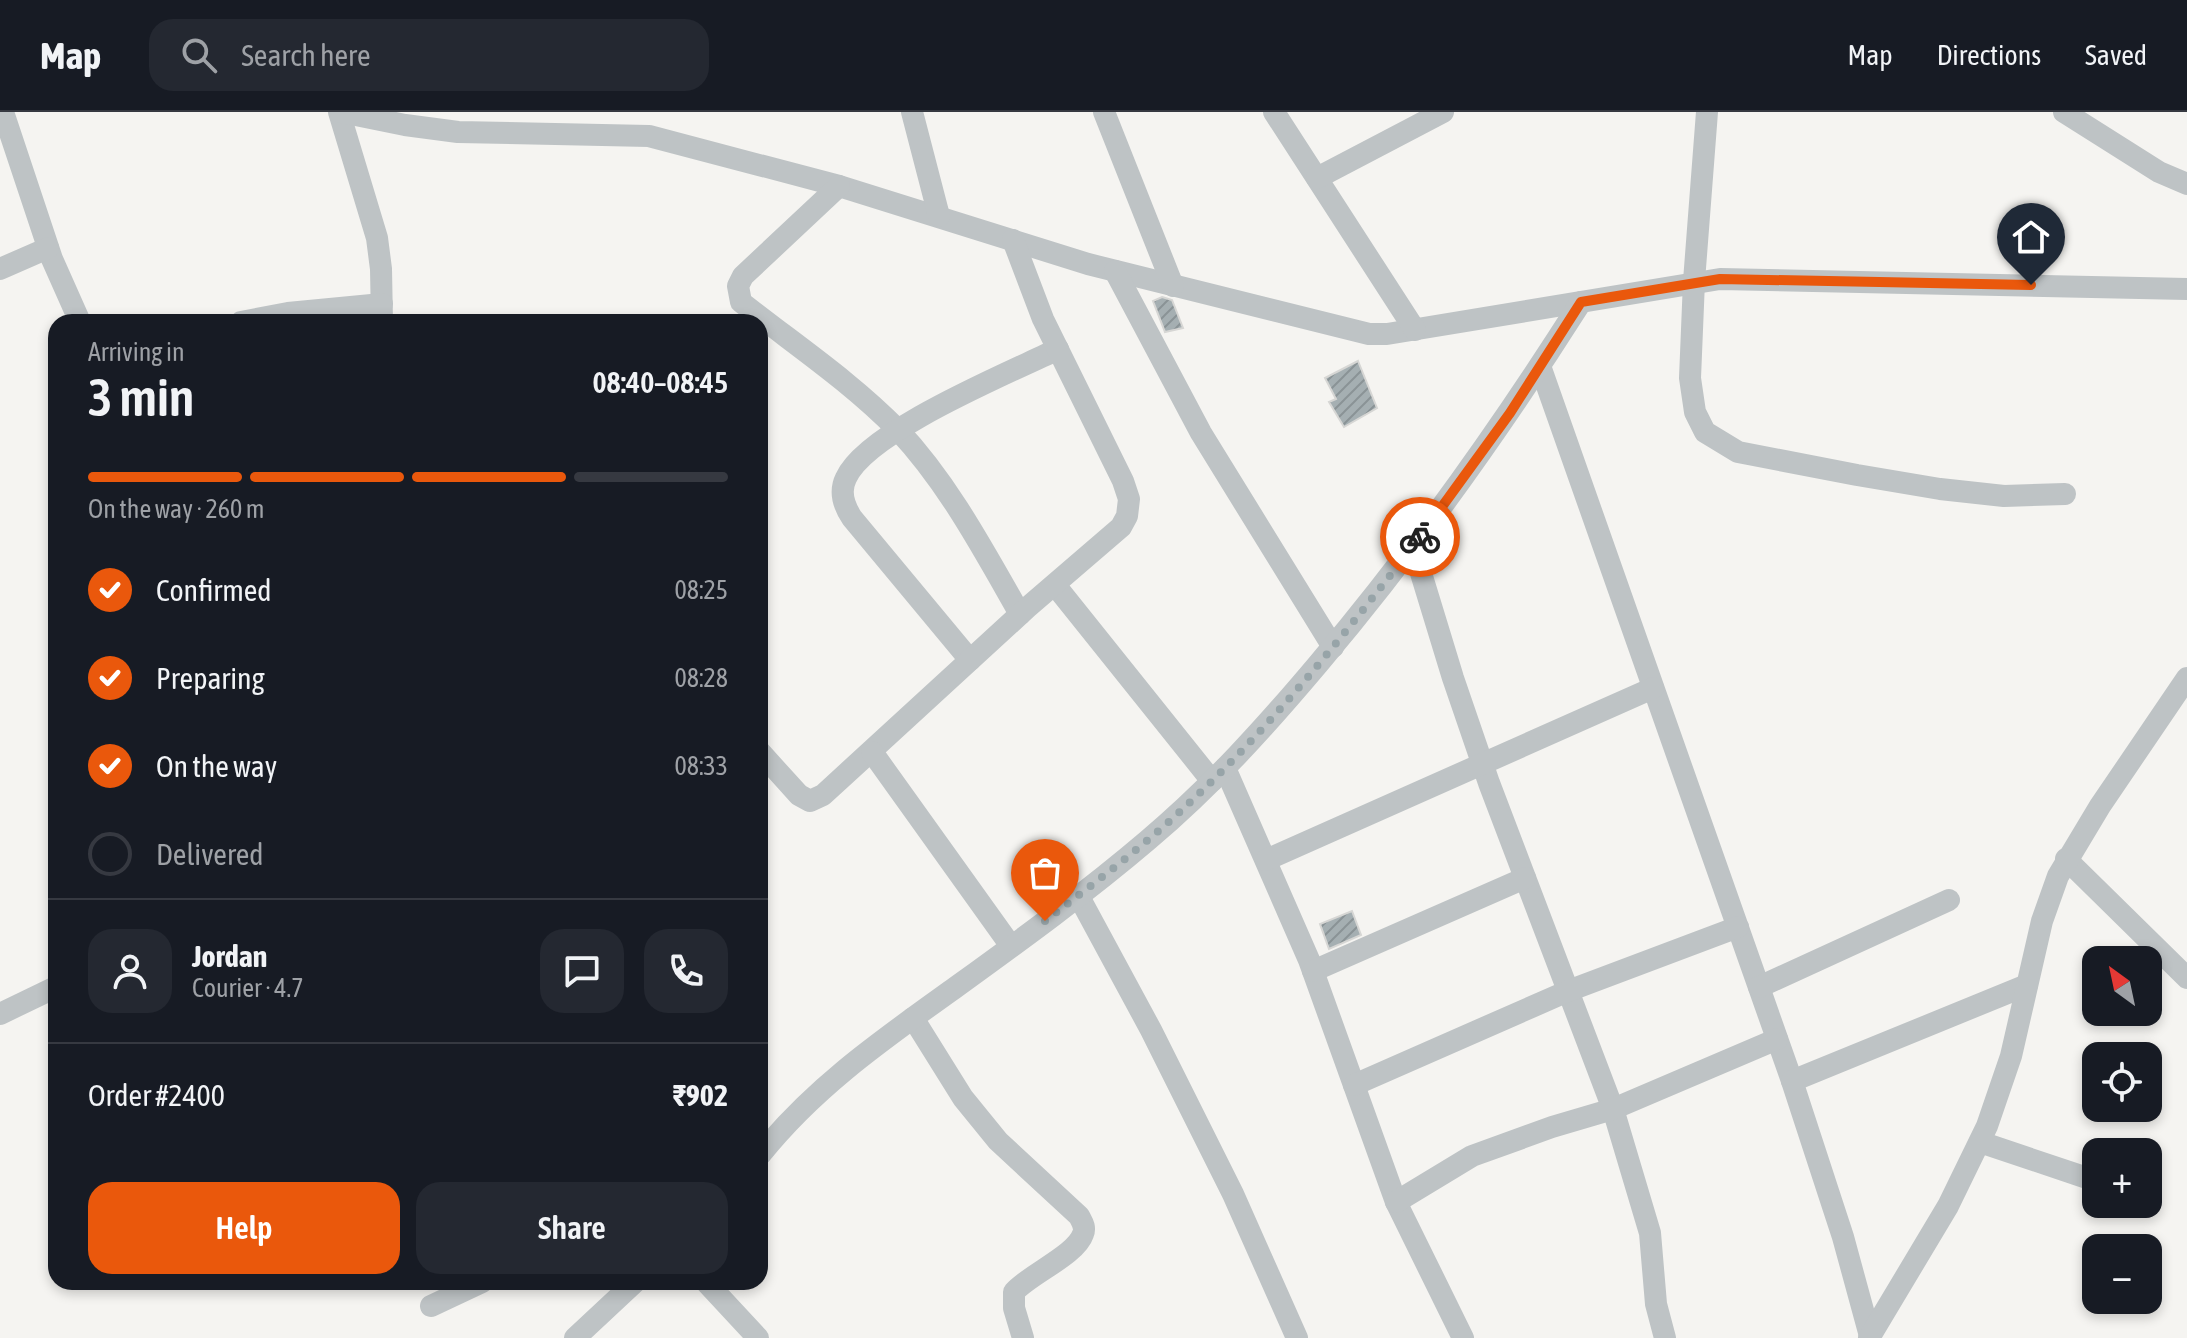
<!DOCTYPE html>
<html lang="en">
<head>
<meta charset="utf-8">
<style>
  body { margin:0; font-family:"Asap Condensed",sans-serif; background:#242831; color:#f1f3f6; height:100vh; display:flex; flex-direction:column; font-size:30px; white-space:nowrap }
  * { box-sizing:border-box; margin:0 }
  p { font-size:26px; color:#9ea1a6 }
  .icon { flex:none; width:44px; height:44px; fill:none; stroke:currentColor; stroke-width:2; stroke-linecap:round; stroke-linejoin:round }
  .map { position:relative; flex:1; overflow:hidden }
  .panel { position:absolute; left:48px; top:202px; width:720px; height:976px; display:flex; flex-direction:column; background:#171b24; border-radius:24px; box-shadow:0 4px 12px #0003 }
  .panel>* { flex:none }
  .needle { width:52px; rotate:327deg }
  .tools { position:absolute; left:2082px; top:834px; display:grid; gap:16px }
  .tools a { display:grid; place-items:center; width:80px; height:80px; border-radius:16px; background:#171b24; box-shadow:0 4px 12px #0003; font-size:40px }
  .pin { position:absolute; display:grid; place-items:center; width:68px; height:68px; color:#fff; margin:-82px -34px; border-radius:50% 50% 50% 0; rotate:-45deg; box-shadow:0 0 8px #0007 }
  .pin .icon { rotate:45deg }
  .courier { position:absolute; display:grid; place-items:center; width:80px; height:80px; margin:-40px; border:6px solid #ea580c; border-radius:50%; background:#fff; color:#222; box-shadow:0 2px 10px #0007 }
  .headline em { font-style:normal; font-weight:600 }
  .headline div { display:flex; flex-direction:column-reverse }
  .headline { display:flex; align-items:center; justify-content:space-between; height:136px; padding:0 40px }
  h1 { font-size:52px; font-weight:600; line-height:60px }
  .bar { display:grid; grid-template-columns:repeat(4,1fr); gap:12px 8px; align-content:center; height:96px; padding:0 40px }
  .bar i { height:10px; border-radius:6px; background:#363941 }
  .bar .on { background:#ea580c }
  .bar p { grid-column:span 4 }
  .line { display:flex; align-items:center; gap:20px; padding:0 40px; border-top:2px solid #363941 }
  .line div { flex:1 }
  .round { display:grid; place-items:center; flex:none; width:84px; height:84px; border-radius:24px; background:#242831 }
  ol { padding:0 40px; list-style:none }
  li { display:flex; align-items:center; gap:24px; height:88px }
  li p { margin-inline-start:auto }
  li .icon { padding:8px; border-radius:50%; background:#ea580c; color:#fff; stroke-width:4 }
  li:last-child { color:#9ea1a6 }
  li i { width:44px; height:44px; border:4px solid #363941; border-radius:50% }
  .action { display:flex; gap:16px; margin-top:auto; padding:16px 40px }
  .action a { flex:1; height:92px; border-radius:24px; background:#ea580c; color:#fff; font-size:32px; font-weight:600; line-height:92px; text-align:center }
  .action a+a { background:#242831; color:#f1f3f6 }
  header { display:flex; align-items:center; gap:48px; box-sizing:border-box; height:112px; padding:0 40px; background:#171b24; border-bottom:2px solid #363941 }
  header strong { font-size:38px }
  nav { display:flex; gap:44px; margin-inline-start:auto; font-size:28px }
  .search { width:560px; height:72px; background:#242831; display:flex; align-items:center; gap:20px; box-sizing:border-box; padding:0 28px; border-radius:24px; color:#9ea1a6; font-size:30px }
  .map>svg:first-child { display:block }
  .building { fill:url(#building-hatch); stroke:#d6d6d4; stroke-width:2 }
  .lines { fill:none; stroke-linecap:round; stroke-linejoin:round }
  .minor { stroke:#bec3c5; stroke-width:22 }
  .done { stroke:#97a4a8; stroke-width:8; stroke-dasharray:0 14.4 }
  .route { stroke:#ea580c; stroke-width:10 }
</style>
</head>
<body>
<header>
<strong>Map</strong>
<div class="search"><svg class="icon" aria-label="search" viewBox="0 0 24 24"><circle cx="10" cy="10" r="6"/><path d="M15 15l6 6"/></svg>Search here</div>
<nav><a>Map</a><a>Directions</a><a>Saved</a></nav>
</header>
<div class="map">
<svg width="2187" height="1226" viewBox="0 0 2187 1226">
  <defs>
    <pattern id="building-hatch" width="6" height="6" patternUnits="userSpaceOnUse" patternTransform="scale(2)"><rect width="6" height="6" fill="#a5afb2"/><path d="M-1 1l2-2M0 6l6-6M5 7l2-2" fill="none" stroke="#8a9396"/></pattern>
  </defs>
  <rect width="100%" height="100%" fill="#f5f4f1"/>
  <g class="building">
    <polygon points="1162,185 1172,188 1183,216 1165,220 1153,189"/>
    <polygon points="1358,249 1377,296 1344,315 1329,290 1336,287 1325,266"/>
    <polygon points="1352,799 1361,823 1329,837 1320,812"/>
  </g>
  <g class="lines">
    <g class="minor">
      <polyline points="3,0 52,147 80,210"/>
      <polyline points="339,0 377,126 381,157 382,210"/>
      <polyline points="341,0 405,13 458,20 649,24 839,74 1088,152 1369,222 1387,222 1720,167 2187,177"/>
      <polyline points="912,0 939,104"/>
      <polyline points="1104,0 1173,174"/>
      <polyline points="1274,0 1415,218"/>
      <polyline points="1707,0 1694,169 1690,266 1695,300 1705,320 1738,340 1857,363 1940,377 2004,384 2065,382"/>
      <polyline points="2064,0 2159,60 2187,72"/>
      <polyline points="1317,66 1443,0"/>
      <path d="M 839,74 L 743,164 L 738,174 L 741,190 C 794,232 850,269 898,318 C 948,371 984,439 1020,502"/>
      <polyline points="0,157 48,136"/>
      <polyline points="1115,159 1201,321 1333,535"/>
      <polyline points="241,210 288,201 382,192"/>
      <polyline points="1540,254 1792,969 1843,1125 1870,1224"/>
      <polyline points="1413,435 1453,566 1489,671 1613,997 1650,1121 1656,1192 1665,1226"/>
      <polyline points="1055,473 1212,669"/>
      <path d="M 970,548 L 852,406 C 844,394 839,380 846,366 C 867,319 1009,261 1058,237"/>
      <polyline points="760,640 799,683 810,689 823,683 1028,495 1121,415 1127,404 1129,387 1123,369 1043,207 1013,128"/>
      <polyline points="872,640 1011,834"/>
      <polyline points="1225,656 1309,848 1396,1090 1463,1226"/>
      <polyline points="2066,747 2187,866"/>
      <polyline points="1266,748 1653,576"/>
      <polyline points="1078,783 1151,918 1233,1082 1297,1226"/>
      <polyline points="1313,859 1525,766"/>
      <polyline points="1759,875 1949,788"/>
      <polyline points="0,902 56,875"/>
      <path d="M 913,906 L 963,986 L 998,1029 L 1079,1104 C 1082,1110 1086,1115 1083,1122 C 1076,1143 1030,1162 1014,1180 L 1014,1196 L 1023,1226"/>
      <polyline points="1792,969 2027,873"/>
      <polyline points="1354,973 1568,879 1738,815"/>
      <polyline points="1980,1030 2096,1069"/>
      <path d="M 760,1043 C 815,974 885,926 956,875 C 1021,828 1087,780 1148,728 C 1211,675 1266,614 1319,551 C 1416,436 1501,316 1581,190"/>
      <polyline points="2148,1086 2150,1087"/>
      <polyline points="1396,1090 1472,1044 1552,1015 1613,997 1777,927"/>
      <polyline points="706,1170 758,1226"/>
      <polyline points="431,1194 482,1170"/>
      <polyline points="575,1226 635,1170"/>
      <polyline points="1869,1226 1948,1094 1987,1014 2011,944 2042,809 2058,764 2100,694 2187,566"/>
    </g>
  </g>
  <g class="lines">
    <path class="done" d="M 1045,809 C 1093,772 1143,735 1187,693 C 1274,612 1348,518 1420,425"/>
    <polyline class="route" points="1420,425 1510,301 1581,190 1720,167 2031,173"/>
  </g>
</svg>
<div class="tools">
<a><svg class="needle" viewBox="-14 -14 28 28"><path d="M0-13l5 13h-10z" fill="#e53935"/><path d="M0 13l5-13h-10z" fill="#9ea1a6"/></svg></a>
<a><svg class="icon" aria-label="locate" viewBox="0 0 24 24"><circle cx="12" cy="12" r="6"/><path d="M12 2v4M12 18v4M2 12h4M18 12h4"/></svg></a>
<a>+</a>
<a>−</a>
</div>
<div class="pin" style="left:1045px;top:809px;background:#ea580c"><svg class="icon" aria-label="bag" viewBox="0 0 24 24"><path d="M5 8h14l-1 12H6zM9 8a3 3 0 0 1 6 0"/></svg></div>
<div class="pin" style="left:2031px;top:173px;background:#1f2937"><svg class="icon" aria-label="home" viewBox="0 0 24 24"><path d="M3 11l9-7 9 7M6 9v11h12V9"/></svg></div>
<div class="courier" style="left:1420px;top:425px"><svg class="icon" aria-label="bike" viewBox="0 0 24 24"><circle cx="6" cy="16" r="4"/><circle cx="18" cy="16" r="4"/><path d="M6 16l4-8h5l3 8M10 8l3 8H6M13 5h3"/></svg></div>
<section class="panel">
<div class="headline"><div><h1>3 min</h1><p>Arriving in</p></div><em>08:40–08:45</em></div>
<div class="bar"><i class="on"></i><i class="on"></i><i class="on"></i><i></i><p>On the way · 260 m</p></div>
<ol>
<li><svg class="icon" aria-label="check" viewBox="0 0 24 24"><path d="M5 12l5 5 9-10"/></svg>Confirmed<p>08:25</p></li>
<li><svg class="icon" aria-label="check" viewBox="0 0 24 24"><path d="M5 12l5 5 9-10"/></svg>Preparing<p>08:28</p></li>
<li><svg class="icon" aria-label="check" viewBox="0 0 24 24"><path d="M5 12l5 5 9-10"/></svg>On the way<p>08:33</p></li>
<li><i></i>Delivered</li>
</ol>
<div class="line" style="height:144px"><a class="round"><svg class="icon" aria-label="person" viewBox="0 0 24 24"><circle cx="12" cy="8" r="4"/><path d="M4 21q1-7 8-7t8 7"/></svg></a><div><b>Jordan</b><p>Courier · 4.7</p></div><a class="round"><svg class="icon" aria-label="chat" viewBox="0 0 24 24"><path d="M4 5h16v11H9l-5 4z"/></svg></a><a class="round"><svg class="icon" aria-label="phone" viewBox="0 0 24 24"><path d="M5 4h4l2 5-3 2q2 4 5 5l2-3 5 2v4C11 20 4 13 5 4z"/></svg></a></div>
<div class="line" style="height:104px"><div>Order #2400</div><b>₹902</b></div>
<div class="action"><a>Help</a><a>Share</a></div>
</section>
</div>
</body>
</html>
